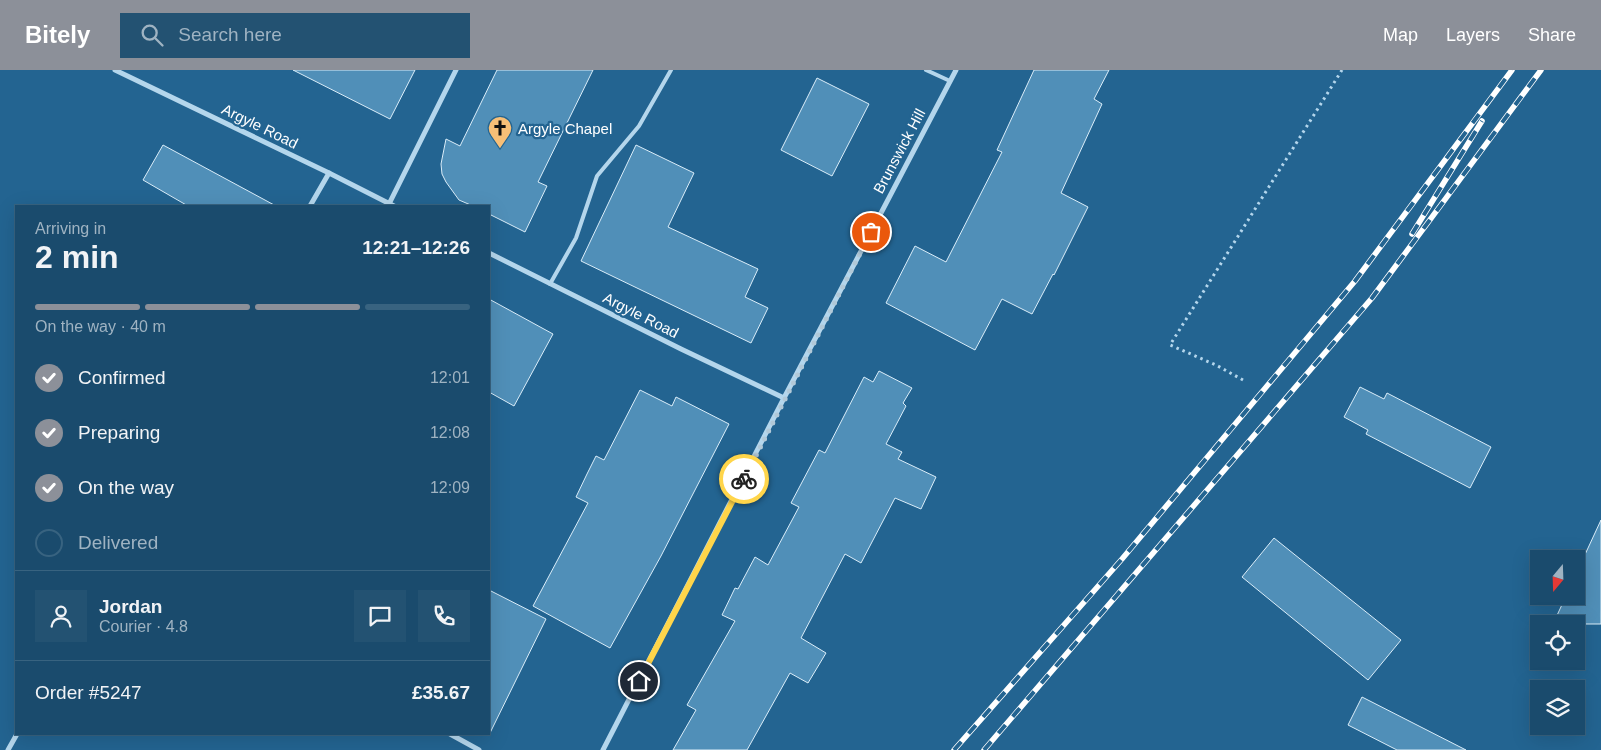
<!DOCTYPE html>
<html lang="en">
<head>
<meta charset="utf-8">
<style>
  body { margin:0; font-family:Arial,sans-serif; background:#235272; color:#f1f3f6; height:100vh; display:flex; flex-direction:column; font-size:19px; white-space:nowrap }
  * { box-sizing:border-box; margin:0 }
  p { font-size:16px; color:#9fb3c2 }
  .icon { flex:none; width:28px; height:28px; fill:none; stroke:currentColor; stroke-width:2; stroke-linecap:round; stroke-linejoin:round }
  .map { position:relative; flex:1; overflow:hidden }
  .details { position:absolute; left:15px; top:135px; width:475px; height:530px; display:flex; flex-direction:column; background:#1a4b6d; border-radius:0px; box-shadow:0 5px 20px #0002,0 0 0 1px #386380 }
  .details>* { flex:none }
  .needle { width:32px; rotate:199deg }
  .controls { position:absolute; left:1530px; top:480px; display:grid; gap:10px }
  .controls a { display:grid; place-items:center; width:55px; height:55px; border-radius:0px; background:#1a4b6d; box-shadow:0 5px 20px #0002,0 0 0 1px #386380; font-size:25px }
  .pin { position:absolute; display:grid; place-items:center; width:42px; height:42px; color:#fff; margin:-21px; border:2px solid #fff; border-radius:50%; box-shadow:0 1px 5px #0007 }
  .courier { position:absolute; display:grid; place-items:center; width:50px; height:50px; margin:-25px; border:4px solid #ffd54a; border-radius:50%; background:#fff; color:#222; box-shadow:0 1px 6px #0007 }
  .summary em { font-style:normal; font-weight:800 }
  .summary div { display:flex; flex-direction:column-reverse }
  .summary { display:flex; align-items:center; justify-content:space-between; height:85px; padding:0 20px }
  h1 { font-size:32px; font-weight:800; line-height:38px }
  .bar { display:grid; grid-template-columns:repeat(4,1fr); gap:8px 5px; align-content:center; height:60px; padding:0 20px }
  .bar i { height:6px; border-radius:4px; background:#386380 }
  .bar .selected { background:#8c9099 }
  .bar p { grid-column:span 4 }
  .line { display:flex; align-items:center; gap:12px; padding:0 20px; border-top:1px solid #386380 }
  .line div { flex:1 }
  .round { display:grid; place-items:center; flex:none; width:52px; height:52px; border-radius:0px; background:#235272 }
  ol { padding:0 20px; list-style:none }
  li { display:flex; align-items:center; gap:15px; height:55px }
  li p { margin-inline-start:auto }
  li .icon { padding:5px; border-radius:50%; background:#8c9099; color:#fff; stroke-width:4 }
  li:last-child { color:#9fb3c2 }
  li i { width:28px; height:28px; border:2px solid #386380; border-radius:50% }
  header { display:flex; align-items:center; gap:30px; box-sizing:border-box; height:70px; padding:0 25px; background:#8c9099; color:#fff }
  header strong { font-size:24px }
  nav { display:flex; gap:28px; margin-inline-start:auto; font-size:18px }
  .search { width:350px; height:45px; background:#235272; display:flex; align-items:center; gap:12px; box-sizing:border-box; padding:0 18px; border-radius:0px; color:#9fb3c2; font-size:19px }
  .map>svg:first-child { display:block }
  .building { fill:#508fb8; stroke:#daedf9 }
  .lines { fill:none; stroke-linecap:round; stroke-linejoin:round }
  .path { stroke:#b4d6ec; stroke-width:3; stroke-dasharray:2.5 4; stroke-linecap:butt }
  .service { stroke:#b4d6ec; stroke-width:4 }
  .minor { stroke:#b4d6ec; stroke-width:5 }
  .rail-casing { stroke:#fff; stroke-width:5.5 }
  .rail { stroke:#236491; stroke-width:4; stroke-dasharray:11; stroke-linecap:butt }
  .done { stroke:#b2c9d8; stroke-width:5; stroke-dasharray:0 9 }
  .route { stroke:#ffd54a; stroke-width:6 }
  .labels { text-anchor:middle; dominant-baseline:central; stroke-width:4.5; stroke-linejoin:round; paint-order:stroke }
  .street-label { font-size:15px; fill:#fff; stroke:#236491 }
  .poi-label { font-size:15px; fill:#fff; stroke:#236491; text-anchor:start }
</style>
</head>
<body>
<header>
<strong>Bitely</strong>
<div class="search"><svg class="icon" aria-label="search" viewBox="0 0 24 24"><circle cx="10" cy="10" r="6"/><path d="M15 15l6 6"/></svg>Search here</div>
<nav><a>Map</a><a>Layers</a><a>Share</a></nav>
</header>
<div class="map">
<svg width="1601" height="680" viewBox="0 0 1601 680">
  <rect width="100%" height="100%" fill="#236491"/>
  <g class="building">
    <polygon points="293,0 415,0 390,49"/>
    <polygon points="497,0 593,0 538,112 547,116 525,162 489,144 489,136 473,136 459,130 446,112 442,104 441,94 446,69 460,76"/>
    <polygon points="1034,0 1109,0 1094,29 1102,34 1061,123 1088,137 1054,205 1053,204 1032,244 1002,229 975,280 886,233 915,176 946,192 1002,82 997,80"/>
    <polygon points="817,8 869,34 832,106 781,80"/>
    <polygon points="163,75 276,136 188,136 143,110"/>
    <polygon points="636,75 694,103 668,157 758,199 745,227 768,238 751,273 581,191"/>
    <polygon points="489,229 553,264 514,336 489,322"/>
    <polygon points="879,301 912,318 903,333 906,336 886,374 902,382 898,389 936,407 921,439 895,428 861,493 845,484 801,568 826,583 808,613 790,603 747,680 673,680 696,640 687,635 735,551 722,545 735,518 738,519 755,487 768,495 799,437 791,433 819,380 825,383 864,307 873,312"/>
    <polygon points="1360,317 1384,329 1387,323 1491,377 1470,418 1366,364 1368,360 1344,347"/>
    <polygon points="640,320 672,336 676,327 729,354 661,486 610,578 533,536 588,433 576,427 587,404 596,386 604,390"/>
    <polygon points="1601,450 1601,554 1553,554 1566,526 1576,526 1576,504"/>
    <polygon points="1274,468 1401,570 1368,610 1242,507"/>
    <polygon points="489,520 546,549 489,665"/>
    <polygon points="1362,627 1466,680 1397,680 1348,655"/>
  </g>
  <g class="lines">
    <polyline class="path" points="1243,310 1216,295 1170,275 1342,0"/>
    <g class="service">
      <polyline points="926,0 950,11"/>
      <polyline points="550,214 576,168 597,106 639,56 671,0"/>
    </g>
    <g class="minor">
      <polyline points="115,0 329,103 394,136"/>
      <polyline points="389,134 456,0"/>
      <polyline points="310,136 329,103"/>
      <polyline points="489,183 681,279 784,328"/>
      <polyline points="450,664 479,680"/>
      <polyline points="8,680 17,664"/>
      <polyline points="603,680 784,328 956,0"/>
    </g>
    <g class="rail-casing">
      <g id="rail">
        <polyline points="1412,164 1482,51"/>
        <polyline points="954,680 1122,489 1355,211 1512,0"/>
        <polyline points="984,680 1372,228 1541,0"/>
      </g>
    </g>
    <use href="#rail" class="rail"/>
  </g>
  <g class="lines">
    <polyline class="done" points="744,409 871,162"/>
    <polyline class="route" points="639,611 744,409"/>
  </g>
  <defs>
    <g id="church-pin" transform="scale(1.25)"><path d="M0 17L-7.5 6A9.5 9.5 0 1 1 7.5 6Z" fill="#f7bf77" stroke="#236491"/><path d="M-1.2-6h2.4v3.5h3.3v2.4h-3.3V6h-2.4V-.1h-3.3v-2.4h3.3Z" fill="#111"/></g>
  </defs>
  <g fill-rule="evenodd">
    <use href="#church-pin" x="500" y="58"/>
  </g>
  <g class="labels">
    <g class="street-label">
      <text transform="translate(260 56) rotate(26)">Argyle Road</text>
      <text transform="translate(899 81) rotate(-62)">Brunswick Hill</text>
      <text transform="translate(641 245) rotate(27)">Argyle Road</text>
    </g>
    <g class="poi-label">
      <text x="518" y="58">Argyle Chapel</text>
    </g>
  </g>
</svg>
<div class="controls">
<a><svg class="needle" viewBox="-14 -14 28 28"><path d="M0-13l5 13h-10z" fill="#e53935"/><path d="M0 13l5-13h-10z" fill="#9fb3c2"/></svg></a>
<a><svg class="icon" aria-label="locate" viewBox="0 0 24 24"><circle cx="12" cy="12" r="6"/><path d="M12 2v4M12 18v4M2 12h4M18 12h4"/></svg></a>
<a><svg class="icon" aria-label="layers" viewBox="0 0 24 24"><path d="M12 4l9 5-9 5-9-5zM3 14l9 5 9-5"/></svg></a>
</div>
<div class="pin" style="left:871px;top:162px;background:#ea580c"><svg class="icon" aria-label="bag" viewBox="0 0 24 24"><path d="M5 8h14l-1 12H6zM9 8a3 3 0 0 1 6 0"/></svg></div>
<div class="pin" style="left:639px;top:611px;background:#1f2937"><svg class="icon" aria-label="home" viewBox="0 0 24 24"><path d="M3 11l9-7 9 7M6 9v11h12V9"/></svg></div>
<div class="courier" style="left:744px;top:409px"><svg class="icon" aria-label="bike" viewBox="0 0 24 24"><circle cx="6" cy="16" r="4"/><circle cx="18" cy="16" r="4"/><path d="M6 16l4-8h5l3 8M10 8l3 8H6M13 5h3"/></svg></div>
<section class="details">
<div class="summary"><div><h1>2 min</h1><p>Arriving in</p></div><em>12:21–12:26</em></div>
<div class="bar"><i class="selected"></i><i class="selected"></i><i class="selected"></i><i></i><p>On the way · 40 m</p></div>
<ol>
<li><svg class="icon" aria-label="check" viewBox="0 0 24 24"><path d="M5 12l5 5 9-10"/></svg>Confirmed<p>12:01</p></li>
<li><svg class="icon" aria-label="check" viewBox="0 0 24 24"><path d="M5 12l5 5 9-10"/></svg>Preparing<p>12:08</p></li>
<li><svg class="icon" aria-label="check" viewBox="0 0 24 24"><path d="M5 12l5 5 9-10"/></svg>On the way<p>12:09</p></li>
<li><i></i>Delivered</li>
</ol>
<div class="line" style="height:90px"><a class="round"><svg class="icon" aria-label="person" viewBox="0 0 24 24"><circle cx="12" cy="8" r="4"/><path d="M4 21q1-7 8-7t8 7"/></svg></a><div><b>Jordan</b><p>Courier · 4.8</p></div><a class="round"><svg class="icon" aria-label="chat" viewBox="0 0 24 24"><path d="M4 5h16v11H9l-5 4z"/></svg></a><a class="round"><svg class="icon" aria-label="phone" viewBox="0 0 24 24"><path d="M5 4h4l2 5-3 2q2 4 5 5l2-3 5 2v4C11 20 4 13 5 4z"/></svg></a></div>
<div class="line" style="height:65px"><div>Order #5247</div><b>£35.67</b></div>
</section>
</div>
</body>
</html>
